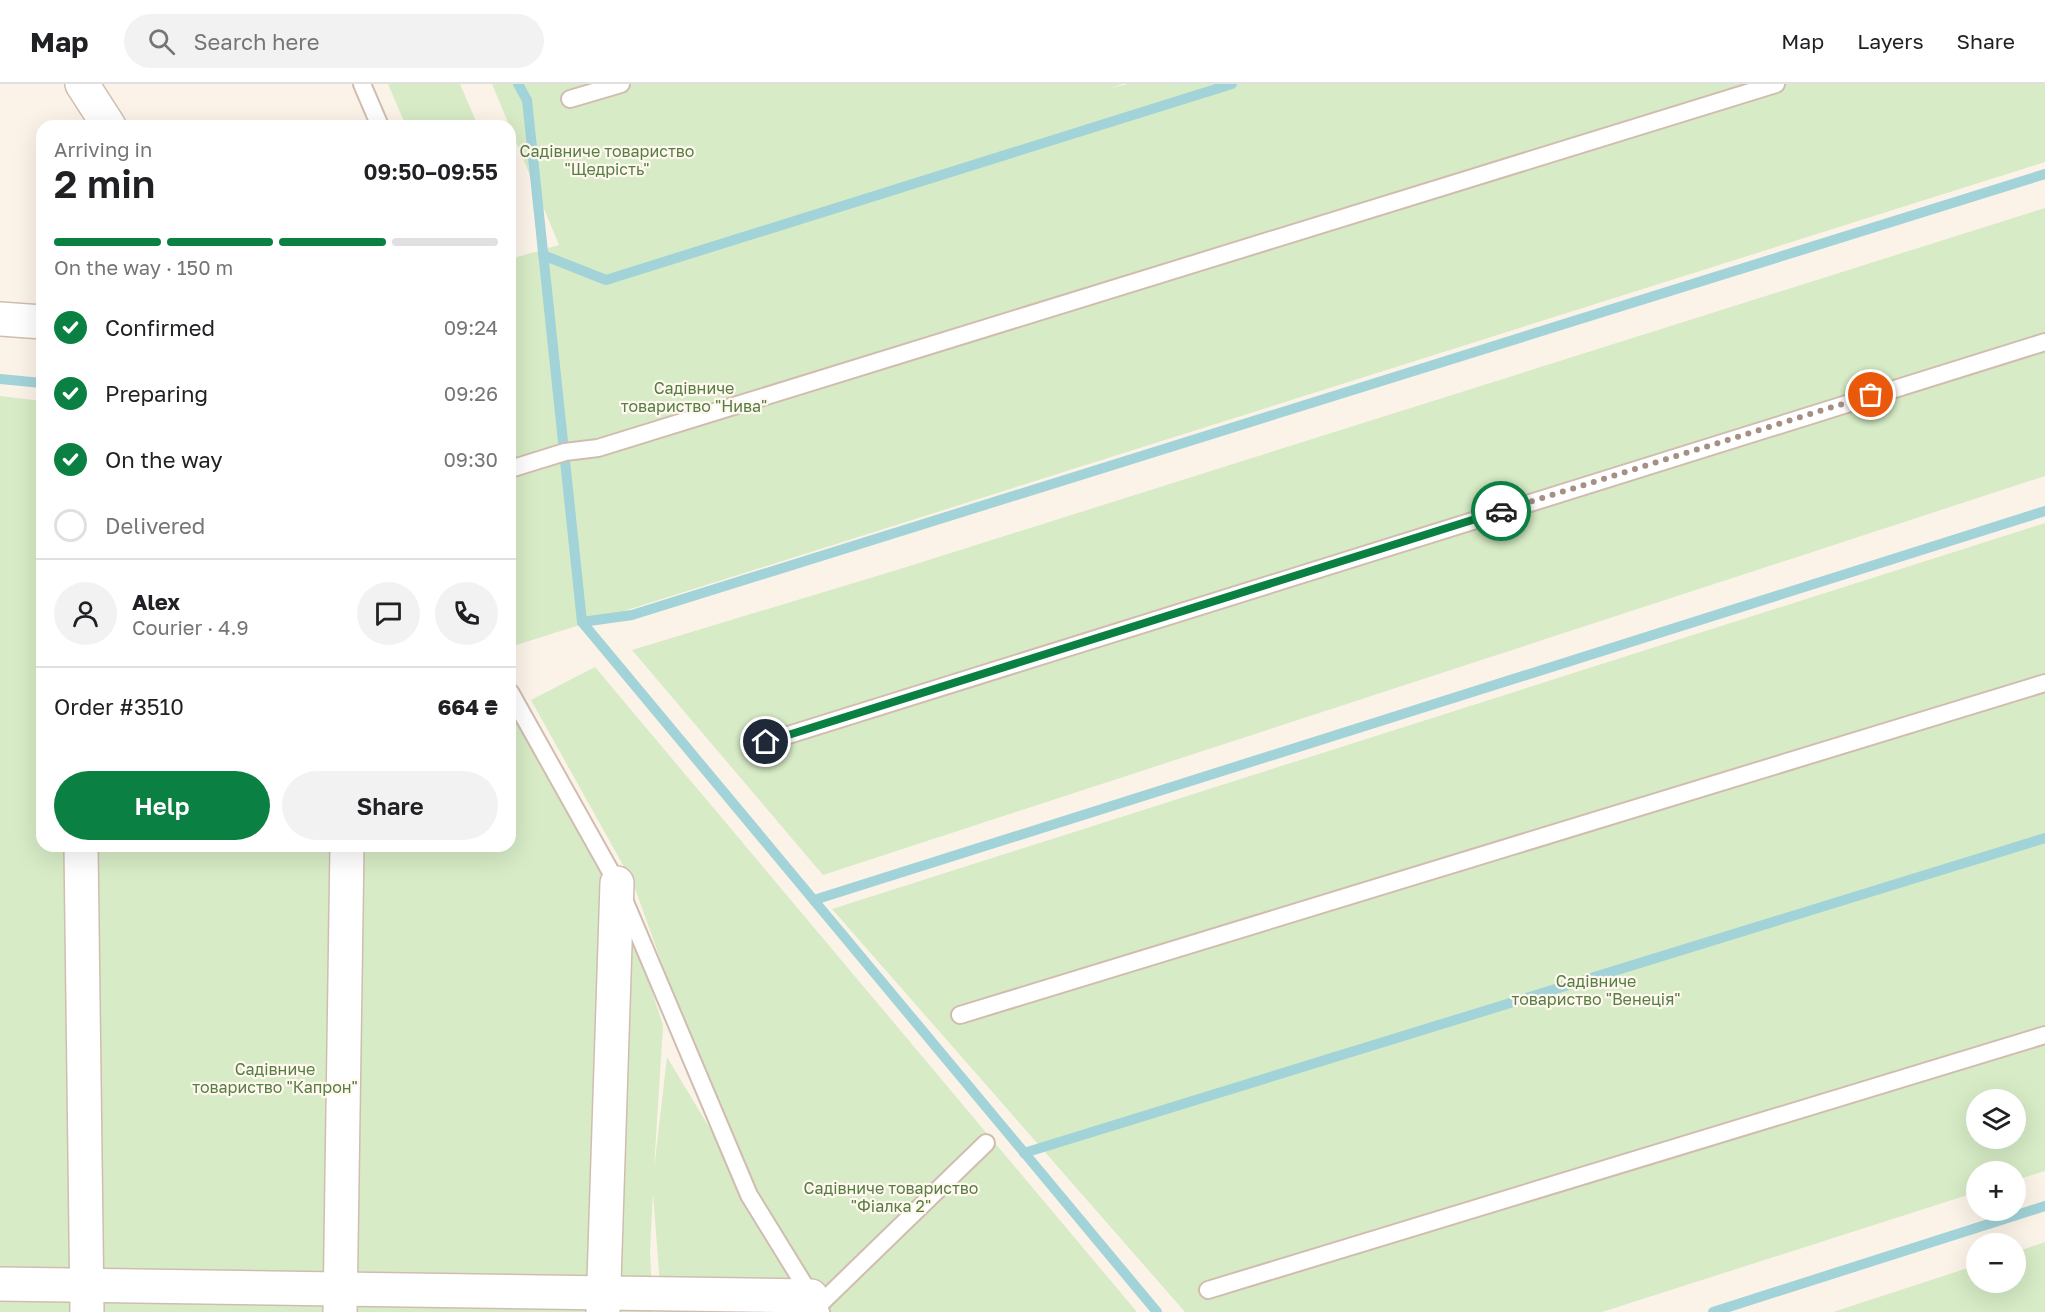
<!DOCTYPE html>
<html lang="en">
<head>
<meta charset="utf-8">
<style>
  body { margin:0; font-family:"Golos Text",sans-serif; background:#f2f2f2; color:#202124; height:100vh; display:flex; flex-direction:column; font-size:22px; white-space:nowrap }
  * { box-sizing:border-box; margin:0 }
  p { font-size:20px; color:#757577 }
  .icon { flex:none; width:33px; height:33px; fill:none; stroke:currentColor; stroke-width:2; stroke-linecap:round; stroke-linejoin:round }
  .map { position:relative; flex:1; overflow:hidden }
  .panel { position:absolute; left:36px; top:36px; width:480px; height:732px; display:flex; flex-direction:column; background:#fff; border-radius:18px; box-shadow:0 6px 24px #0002 }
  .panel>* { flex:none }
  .fabs { position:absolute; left:1966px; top:1005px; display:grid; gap:12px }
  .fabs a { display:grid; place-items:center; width:60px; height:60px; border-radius:50%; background:#fff; box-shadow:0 6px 24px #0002; font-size:30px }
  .pin { position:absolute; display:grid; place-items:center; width:51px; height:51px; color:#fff; margin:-26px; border:3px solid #fff; border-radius:50%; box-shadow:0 2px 6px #0007 }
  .courier { position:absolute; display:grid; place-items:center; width:60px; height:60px; margin:-30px; border:4px solid #0b8043; border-radius:50%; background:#fff; color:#222; box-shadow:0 2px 8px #0007 }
  .head em { font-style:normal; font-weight:600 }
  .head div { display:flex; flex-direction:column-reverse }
  .head { display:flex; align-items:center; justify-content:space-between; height:102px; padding:0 18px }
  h1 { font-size:39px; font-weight:600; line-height:45px }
  .bar { display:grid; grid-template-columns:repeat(4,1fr); gap:9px 6px; align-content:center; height:72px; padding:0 18px }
  .bar i { height:8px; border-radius:4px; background:#e0e0e0 }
  .bar .on { background:#0b8043 }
  .bar p { grid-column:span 4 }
  .line { display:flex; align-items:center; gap:15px; padding:0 18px; border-top:2px solid #e0e0e0 }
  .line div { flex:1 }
  .round { display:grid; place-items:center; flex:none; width:63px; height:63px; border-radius:32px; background:#f2f2f2 }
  ol { padding:0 18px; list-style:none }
  li { display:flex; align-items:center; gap:18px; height:66px }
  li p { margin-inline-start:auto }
  li .icon { padding:6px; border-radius:50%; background:#0b8043; color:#fff; stroke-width:4 }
  li:last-child { color:#757577 }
  li i { width:33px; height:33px; border:3px solid #e0e0e0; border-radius:50% }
  .primary-button { display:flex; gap:12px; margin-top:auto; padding:12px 18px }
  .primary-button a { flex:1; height:69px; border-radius:36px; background:#0b8043; color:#fff; font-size:24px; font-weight:600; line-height:69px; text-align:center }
  .primary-button a+a { background:#f2f2f2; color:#202124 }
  header { display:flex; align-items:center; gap:36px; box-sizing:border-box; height:84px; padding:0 30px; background:#fff; border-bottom:2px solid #e0e0e0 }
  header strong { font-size:28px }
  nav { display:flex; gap:33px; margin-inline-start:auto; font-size:21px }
  .search { width:420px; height:54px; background:#f2f2f2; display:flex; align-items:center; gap:15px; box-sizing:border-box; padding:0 21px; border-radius:33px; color:#757577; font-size:22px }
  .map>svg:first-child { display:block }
  .green { fill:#d7ebc6; fill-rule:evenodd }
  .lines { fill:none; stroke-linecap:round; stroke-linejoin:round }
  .stream { stroke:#a2d3d8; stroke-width:10 }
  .lane-casing { stroke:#d1bdb0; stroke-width:20 }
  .street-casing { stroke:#d1bdb0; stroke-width:36 }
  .lane { stroke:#fff; stroke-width:16 }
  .street { stroke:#fff; stroke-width:33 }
  .done { stroke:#a68f83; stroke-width:6; stroke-dasharray:0 10.8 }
  .route { stroke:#0b8043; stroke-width:8 }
  .labels { text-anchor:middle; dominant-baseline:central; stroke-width:4.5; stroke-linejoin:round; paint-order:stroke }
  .park-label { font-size:16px; fill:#577d43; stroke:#fff8ef }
</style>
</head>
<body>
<header>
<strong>Map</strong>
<div class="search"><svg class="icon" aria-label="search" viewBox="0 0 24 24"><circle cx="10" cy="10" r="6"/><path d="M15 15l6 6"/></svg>Search here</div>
<nav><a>Map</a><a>Layers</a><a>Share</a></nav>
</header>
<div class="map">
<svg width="2045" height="1228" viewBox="0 0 2045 1228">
  <rect width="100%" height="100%" fill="#fcf3e8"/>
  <g class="green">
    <polygon points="388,0 460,0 478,42 406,42"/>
    <polygon points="492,0 1123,0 1109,5 1127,0 2045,0 2045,78 510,563 510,175 559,161"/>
    <polygon points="2045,124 2045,392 823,791 632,566 900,485"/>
    <polygon points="0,312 42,317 42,762 510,762 510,608 617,799 663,941 654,1085 667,973 820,1228 662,1228 653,1109 650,1167 653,1228 0,1228"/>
    <path d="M 2045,439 L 2045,1087 L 2016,1096 L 2016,1088 L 1977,1088 L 1977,1108 L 1602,1228 L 1185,1228 L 832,825 ZM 1977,1016 L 2016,1016 L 2016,1054 L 1977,1054 Z"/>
    <polygon points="595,583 1137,1228 826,1228 725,1055 633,799 531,616"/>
    <polygon points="2045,1158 2045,1228 1833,1228 1977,1181 1977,1198 2016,1198 2016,1168"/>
  </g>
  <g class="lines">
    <g class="stream">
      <polyline points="518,0 527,16 582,538 1157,1228"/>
      <polyline points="543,171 606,196 1232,0"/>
      <polyline points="0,295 42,299"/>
      <polyline points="582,538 632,531 2045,90"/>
      <polyline points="814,816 2045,427"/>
      <polyline points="1024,1069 2045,754"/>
      <polyline points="1713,1228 2045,1122"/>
    </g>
    <g class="lane-casing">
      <g id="lane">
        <polyline points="362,0 380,42"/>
        <polyline points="570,15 621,0"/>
        <polyline points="510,385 565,368 598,364 1776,0"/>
        <polyline points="510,608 617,799 749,1111 821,1228"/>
        <polyline points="766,658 2045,258"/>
        <polyline points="960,931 2045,599"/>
        <polyline points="1208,1206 2045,951"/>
        <polyline points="817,1223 986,1059"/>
      </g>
    </g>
    <g class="street-casing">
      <g id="street">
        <polyline points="82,0 109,42"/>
        <polyline points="0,235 42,238"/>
        <polyline points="81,762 87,1228"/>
        <polyline points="0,1200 811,1212"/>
        <polyline points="340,1228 347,762"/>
        <polyline points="603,1228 617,799"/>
      </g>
    </g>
    <use href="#lane" class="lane"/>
    <use href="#street" class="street"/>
  </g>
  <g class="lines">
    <polyline class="done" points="1501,427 1871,311"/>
    <polyline class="route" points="766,658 1501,427"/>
  </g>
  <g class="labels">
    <g class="park-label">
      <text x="607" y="67">Садівниче товариство<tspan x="607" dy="18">"Щедрість"</tspan></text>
      <text x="694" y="304">Садівниче<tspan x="694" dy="18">товариство "Нива"</tspan></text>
      <text x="1596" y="897">Садівниче<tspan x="1596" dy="18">товариство "Венеція"</tspan></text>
      <text x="275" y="985">Садівниче<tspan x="275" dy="18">товариство "Капрон"</tspan></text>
      <text x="891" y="1104">Садівниче товариство<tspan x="891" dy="18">"Фіалка 2"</tspan></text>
    </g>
  </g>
</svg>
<div class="fabs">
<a><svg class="icon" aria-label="layers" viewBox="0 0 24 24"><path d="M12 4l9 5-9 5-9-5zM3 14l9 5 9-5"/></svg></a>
<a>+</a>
<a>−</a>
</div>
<div class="pin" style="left:1871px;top:311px;background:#ea580c"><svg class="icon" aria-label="bag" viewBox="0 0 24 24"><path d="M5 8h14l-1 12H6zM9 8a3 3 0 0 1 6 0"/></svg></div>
<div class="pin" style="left:766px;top:658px;background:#1f2937"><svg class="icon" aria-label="home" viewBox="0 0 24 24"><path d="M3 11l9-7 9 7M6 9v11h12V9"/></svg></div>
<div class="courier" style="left:1501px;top:427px"><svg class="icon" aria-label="car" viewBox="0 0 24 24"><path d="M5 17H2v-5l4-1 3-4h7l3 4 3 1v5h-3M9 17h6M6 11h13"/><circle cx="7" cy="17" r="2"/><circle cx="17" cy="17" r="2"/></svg></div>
<section class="panel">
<div class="head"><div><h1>2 min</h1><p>Arriving in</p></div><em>09:50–09:55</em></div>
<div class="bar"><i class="on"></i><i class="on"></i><i class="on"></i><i></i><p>On the way · 150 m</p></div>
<ol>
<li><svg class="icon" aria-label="check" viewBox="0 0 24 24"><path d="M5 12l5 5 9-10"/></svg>Confirmed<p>09:24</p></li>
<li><svg class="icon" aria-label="check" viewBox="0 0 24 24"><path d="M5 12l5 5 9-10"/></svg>Preparing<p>09:26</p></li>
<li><svg class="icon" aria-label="check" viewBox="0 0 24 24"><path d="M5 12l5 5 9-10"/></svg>On the way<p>09:30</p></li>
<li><i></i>Delivered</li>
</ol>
<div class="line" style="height:108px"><a class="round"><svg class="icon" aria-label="person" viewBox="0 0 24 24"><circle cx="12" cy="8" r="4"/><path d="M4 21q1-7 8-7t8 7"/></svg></a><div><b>Alex</b><p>Courier · 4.9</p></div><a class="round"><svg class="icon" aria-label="chat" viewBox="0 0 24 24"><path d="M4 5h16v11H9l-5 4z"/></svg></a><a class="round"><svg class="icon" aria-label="phone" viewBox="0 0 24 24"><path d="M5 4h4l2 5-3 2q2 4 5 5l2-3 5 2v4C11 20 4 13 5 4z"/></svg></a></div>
<div class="line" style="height:78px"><div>Order #3510</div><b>664 ₴</b></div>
<div class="primary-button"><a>Help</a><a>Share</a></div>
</section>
</div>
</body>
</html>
